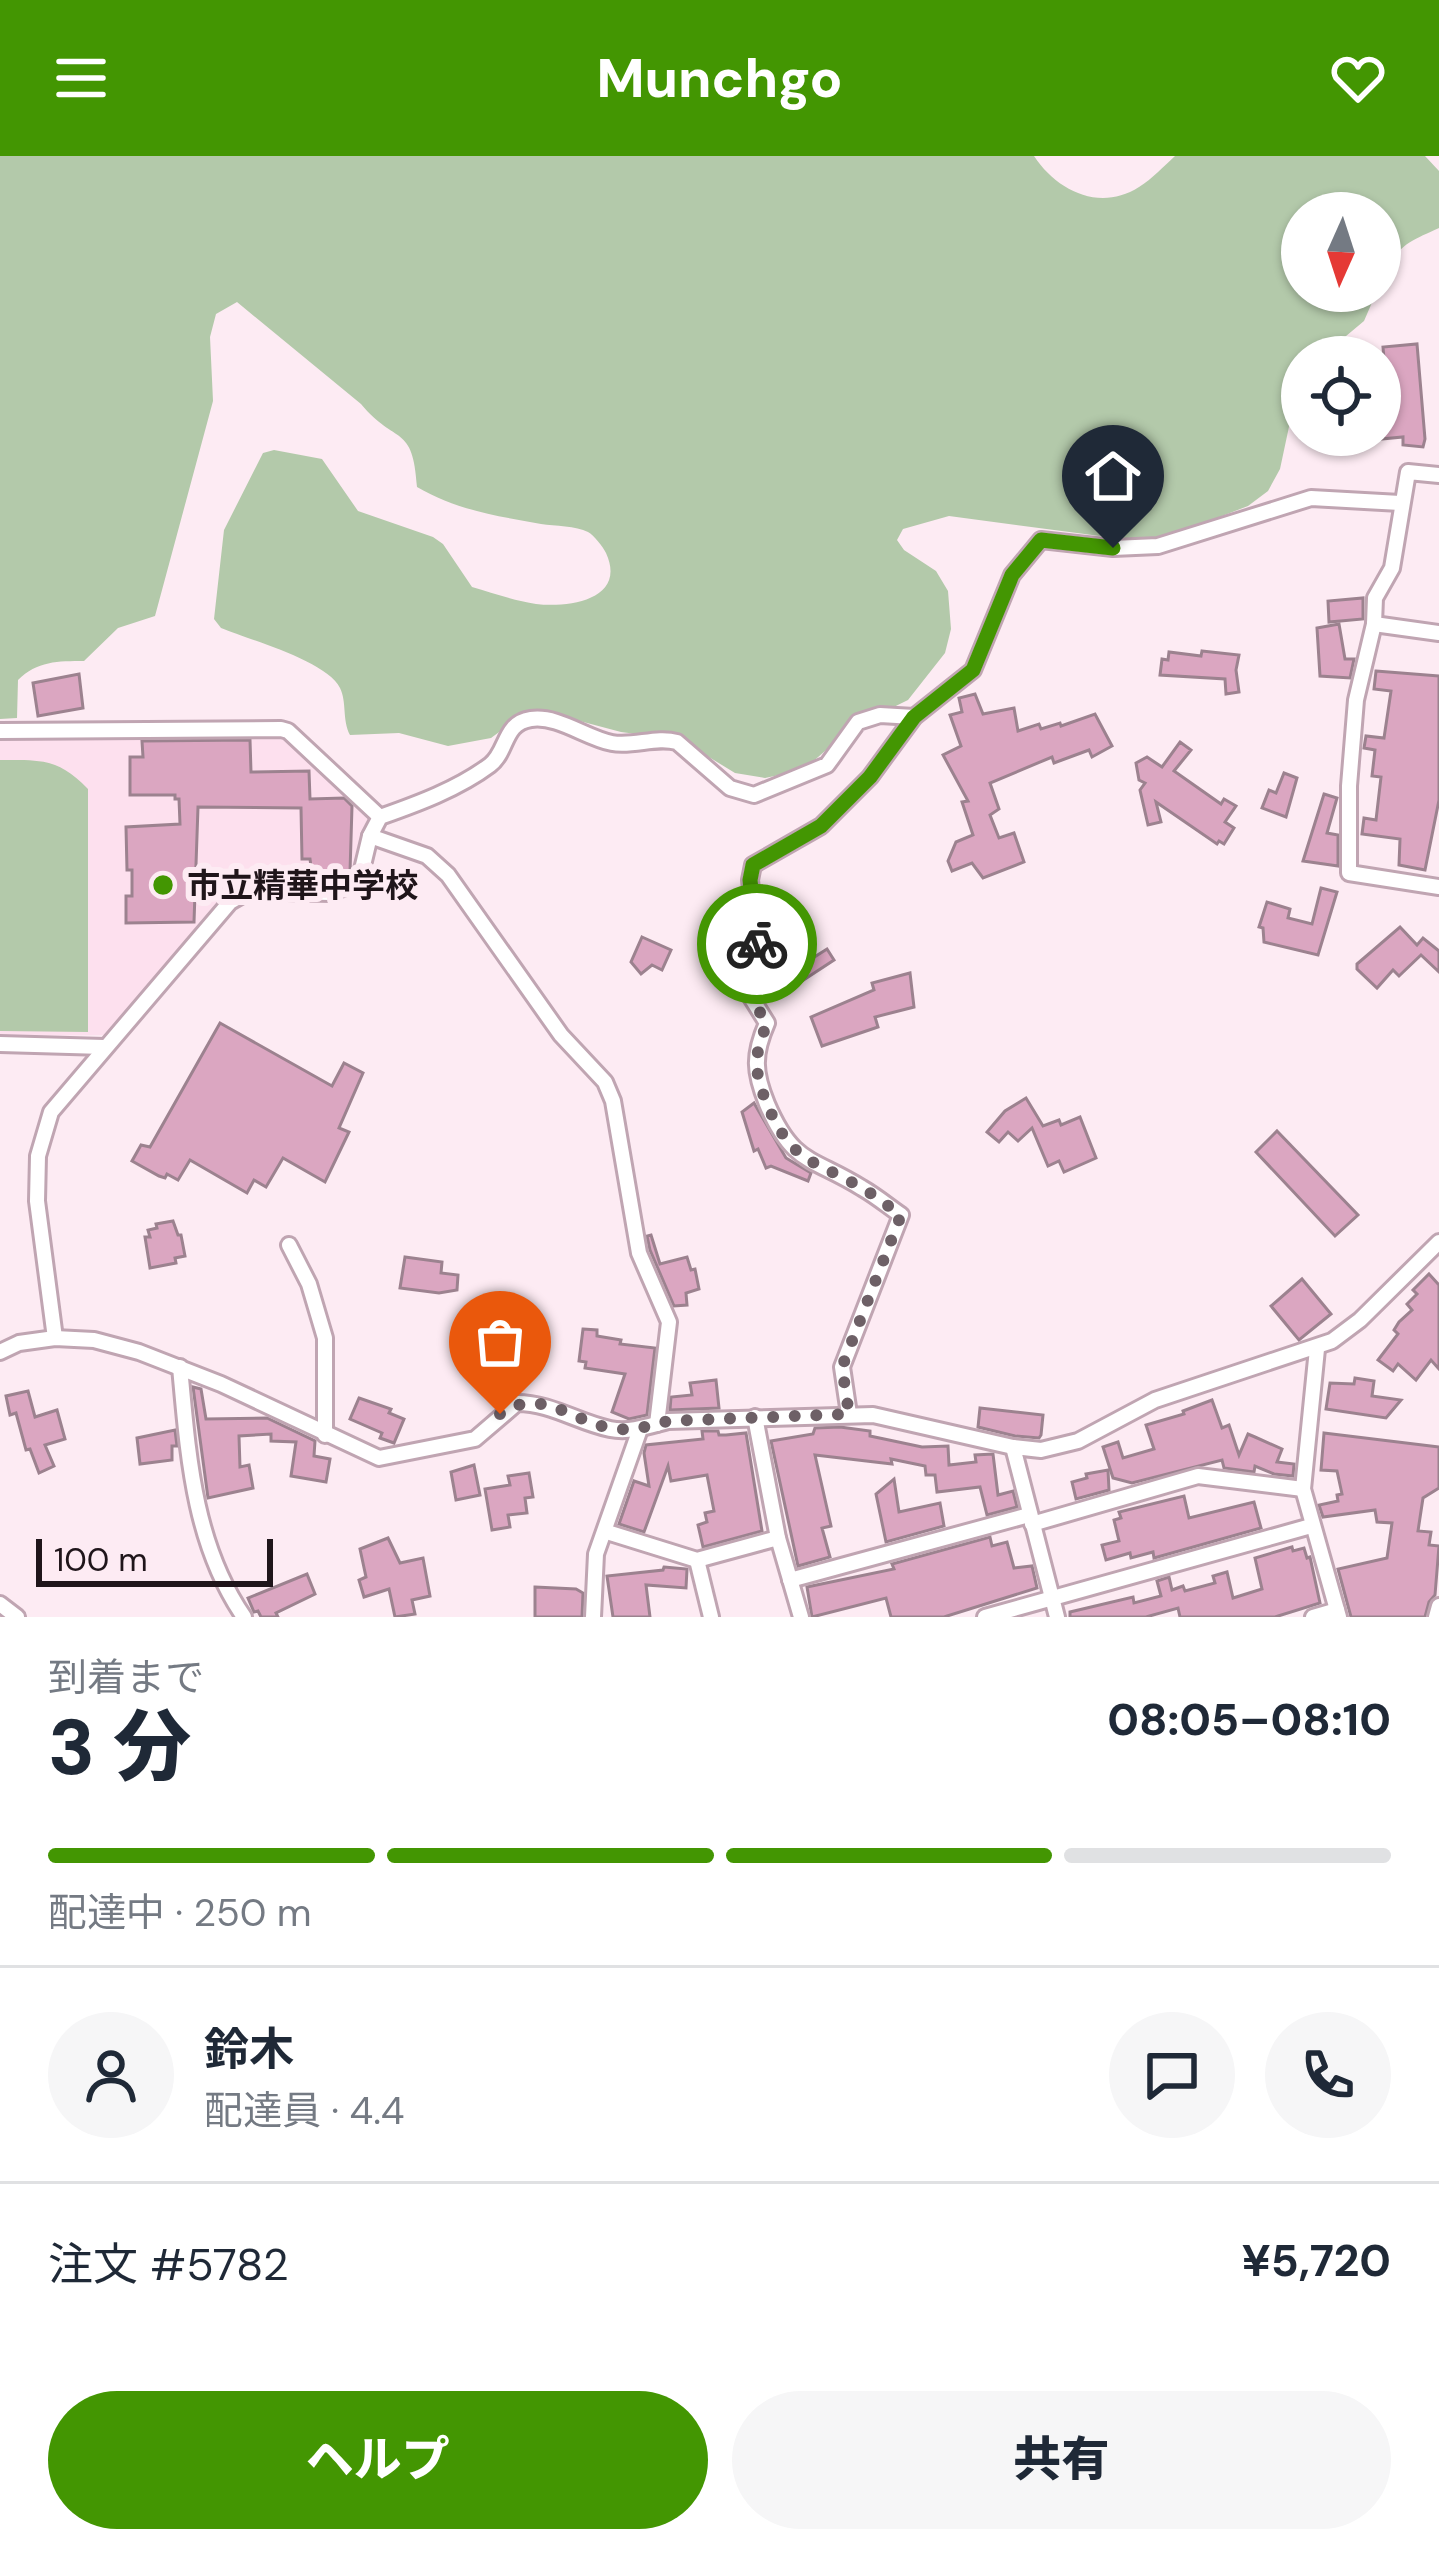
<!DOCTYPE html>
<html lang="ja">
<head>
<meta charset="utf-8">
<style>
  body { margin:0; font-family:"DM Sans","Noto Sans JP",sans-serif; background:#f6f6f7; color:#1f2937; height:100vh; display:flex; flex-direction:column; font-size:45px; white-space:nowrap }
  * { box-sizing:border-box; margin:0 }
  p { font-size:39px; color:#747a83 }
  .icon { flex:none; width:66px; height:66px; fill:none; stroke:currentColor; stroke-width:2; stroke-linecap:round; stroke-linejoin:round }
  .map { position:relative; height:1461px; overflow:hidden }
  .side { display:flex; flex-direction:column; background:#fff; flex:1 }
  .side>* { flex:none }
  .needle { width:78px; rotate:183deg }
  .controls { position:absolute; left:1281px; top:36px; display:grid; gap:24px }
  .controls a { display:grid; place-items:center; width:120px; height:120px; border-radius:50%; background:#fff; box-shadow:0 3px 9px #0004; font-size:60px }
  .scale { position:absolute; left:36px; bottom:30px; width:237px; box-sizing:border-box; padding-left:12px; border:6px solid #1f151a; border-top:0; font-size:33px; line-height:42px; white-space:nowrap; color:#1f151a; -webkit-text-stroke:9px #fdebf3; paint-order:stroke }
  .pin { position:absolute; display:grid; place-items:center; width:102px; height:102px; color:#fff; margin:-123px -51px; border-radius:50% 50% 50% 0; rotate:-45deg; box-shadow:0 0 12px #0007 }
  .pin .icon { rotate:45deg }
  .courier { position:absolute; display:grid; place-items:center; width:120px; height:120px; margin:-60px; border:9px solid #439602; border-radius:50%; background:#fff; color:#222; box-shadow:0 3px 15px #0007 }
  .head em { font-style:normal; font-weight:800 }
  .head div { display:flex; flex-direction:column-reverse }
  .head { display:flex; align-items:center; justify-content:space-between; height:204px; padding:0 48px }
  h1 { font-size:78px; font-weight:800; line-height:90px }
  .bar { display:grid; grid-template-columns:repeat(4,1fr); gap:18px 12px; align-content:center; height:144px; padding:0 48px }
  .bar i { height:15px; border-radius:9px; background:#e0e1e3 }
  .bar .selected { background:#439602 }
  .bar p { grid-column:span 4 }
  .line { display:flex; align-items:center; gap:30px; padding:0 48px; border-top:3px solid #e0e1e3 }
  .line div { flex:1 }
  .round { display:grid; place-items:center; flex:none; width:126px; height:126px; border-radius:63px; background:#f6f6f7 }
  .action { display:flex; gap:24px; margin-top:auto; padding:24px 48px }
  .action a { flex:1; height:138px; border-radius:72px; background:#439602; color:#fff; font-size:48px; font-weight:800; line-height:138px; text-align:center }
  .action a+a { background:#f6f6f7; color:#1f2937 }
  header { display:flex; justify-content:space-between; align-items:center; height:156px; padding:0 48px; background:#439602; color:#fff; font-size:54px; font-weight:800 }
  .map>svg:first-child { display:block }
  .built { fill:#fde0ee }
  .green { fill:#b3c9aa }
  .building { fill:#dba6c1; stroke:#9c828f; stroke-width:3 }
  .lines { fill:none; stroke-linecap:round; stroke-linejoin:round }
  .minor-casing { stroke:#c0a5b2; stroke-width:20 }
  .minor { stroke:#fff; stroke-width:14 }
  .done { stroke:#6d6066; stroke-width:12; stroke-dasharray:0 21.6 }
  .route { stroke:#439602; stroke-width:15 }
  .poi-dot { fill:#439602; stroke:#fdebf3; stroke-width:4.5 }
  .labels { text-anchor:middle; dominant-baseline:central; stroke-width:12; stroke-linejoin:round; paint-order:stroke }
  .poi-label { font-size:33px; font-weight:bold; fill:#1f151a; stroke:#fdebf3; text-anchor:start }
</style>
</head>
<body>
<header><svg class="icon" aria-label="menu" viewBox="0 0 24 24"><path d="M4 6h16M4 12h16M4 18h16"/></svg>Munchgo<svg class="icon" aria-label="heart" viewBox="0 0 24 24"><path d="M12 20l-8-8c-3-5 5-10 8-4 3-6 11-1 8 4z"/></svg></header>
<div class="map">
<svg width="1439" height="1461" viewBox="0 0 1439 1461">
  <rect width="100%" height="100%" fill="#fdebf3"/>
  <polygon class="built" points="0,579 284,581 351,635 368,661 356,722 337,728 234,729 105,879 0,880"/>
  <g class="green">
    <path d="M 0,0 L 1034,0 C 1057,35 1100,56 1139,31 C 1152,23 1164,10 1175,0 L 1425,0 L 1439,15 L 1439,72 C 1401,89 1398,90 1380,129 L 1380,57 L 1302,57 L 1302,135 L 1377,135 L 1364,165 L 1321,201 L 1302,201 L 1302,248 L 1290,266 L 1280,313 L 1268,335 L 1248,350 L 1165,382 L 1115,382 L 949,360 L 903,373 L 897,384 L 904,394 L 936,415 L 948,435 L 951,473 L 945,497 L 908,544 L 853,571 L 803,614 L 765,622 L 735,617 L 681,584 L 621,576 L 557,559 L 533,559 L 510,568 L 491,582 L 448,590 L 399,577 L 350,579 C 342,564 347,546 340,532 C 327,505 250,484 221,472 L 214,463 L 224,374 L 263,297 L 274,294 L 322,303 L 358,355 L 433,381 L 443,388 L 472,431 C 493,437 515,445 536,448 C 570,452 627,443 606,397 C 603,391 594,379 588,376 C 576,370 555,370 541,368 C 497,360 456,354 417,331 C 413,267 396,290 361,248 L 237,146 L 216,158 L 210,181 L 213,245 L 155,460 L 118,472 L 84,505 C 58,505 37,505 18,524 L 17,562 L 0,563 Z"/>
    <path d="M 0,604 C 41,604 58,602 88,633 L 88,876 L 0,875 Z"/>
  </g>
  <g class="building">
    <polygon points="1417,188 1425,283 1423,291 1403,289 1403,281 1381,283 1380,272 1380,216 1385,215 1383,191"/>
    <polygon points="1363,442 1363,463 1329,466 1328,445"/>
    <polygon points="1339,468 1345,503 1354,503 1350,522 1320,520 1317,472"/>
    <polygon points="1202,495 1239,499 1236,514 1239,536 1226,538 1225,523 1160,519 1162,503 1168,504 1169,496 1201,500"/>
    <polygon points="1376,515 1439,520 1439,644 1425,714 1399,709 1400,683 1362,678 1364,662 1376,664 1381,621 1372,620 1375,594 1364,592 1366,580 1384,582 1391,535 1374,533"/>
    <polygon points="79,518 83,552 38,560 33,527"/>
    <polygon points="975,538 983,558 1014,552 1018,575 1039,568 1041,573 1060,567 1061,570 1095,558 1112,590 1092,601 1089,594 1054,607 1052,601 990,627 999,653 990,659 999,682 1014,677 1024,706 983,722 972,707 952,715 948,705 956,686 973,679 962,646 968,645 943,599 961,590 950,559 962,556 959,542"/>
    <polygon points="250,584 251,616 309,615 310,643 344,642 352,650 350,716 330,716 331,725 313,725 310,703 302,703 301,652 198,651 194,766 126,767 126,740 132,740 132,714 127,714 126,671 180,668 179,643 175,643 175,639 130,639 130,601 143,601 142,585"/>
    <polygon points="1180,586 1191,594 1174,615 1221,648 1224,643 1236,650 1225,666 1234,672 1224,688 1219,685 1217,688 1156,646 1161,666 1148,669 1140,634 1145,627 1139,624 1136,607 1147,601 1162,611"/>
    <polygon points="1284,617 1297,622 1286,661 1262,652 1269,634 1276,637"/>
    <polygon points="1324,638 1337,642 1327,677 1338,679 1338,710 1303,705"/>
    <polygon points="1321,732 1337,736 1318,799 1264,786 1263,772 1259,771 1267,746 1290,753 1288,762 1312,768"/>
    <polygon points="1400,771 1417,789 1423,782 1439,795 1439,816 1421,799 1399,820 1393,814 1377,832 1357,813 1357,808"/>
    <polygon points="642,781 671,794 662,814 652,809 641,818 631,806"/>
    <polygon points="801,792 808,805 827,793 834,804 799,827 789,800"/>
    <polygon points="910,817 914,851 875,861 878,871 822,890 811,861 874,834 872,827"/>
    <polygon points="220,867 332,930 344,907 363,917 339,972 349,976 325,1026 283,1002 266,1031 254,1024 247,1037 190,1004 178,1024 167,1018 165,1022 159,1020 132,1005 141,989 150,991"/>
    <polygon points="1026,942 1043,970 1059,964 1061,969 1080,961 1096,1002 1064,1016 1059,1005 1048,1010 1032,972 1018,985 1008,976 999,986 987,976 1005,955"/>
    <polygon points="754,947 786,1002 811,1017 808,1025 771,1010 766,1012 758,993 754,995 742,956"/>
    <polygon points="1277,975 1358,1059 1335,1080 1256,996"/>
    <polygon points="173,1065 178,1079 181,1079 185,1100 175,1102 176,1107 150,1112 145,1081 150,1081 148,1074 157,1072 156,1068"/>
    <polygon points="651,1079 660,1108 687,1101 691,1114 695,1113 699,1133 686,1137 687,1149 674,1150 650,1094 647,1080"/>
    <polygon points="405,1101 442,1106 441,1117 458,1119 457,1134 439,1137 400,1132"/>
    <polygon points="1429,1118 1439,1129 1439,1213 1431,1204 1416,1224 1398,1208 1393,1215 1378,1204 1398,1178 1394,1174 1399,1166 1412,1154 1407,1148 1417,1138 1413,1134"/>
    <polygon points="1302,1123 1331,1158 1299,1184 1271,1150"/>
    <polygon points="583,1173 597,1174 597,1180 621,1184 620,1188 655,1192 647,1259 629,1263 612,1256 625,1218 585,1212 586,1206 579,1205"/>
    <polygon points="1355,1222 1374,1225 1372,1240 1401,1244 1386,1262 1326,1253 1330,1227 1354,1228"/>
    <polygon points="716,1224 719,1252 670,1254 671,1241 692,1239 690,1227"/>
    <polygon points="193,1231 201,1233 206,1263 267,1262 315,1285 314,1300 330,1303 326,1326 291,1320 296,1286 271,1285 271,1278 239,1280 240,1311 249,1309 253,1332 208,1342"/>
    <polygon points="28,1235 35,1261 57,1254 65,1283 45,1289 54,1310 39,1317 30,1293 26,1294 16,1257 10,1259 6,1240"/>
    <polygon points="359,1242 391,1253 389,1257 404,1263 394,1287 380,1282 382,1277 350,1263"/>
    <polygon points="1212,1244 1222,1272 1229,1269 1239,1299 1248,1278 1255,1281 1282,1293 1277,1306 1294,1308 1293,1320 1274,1318 1255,1310 1254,1316 1224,1312 1222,1304 1132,1327 1113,1322 1103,1291 1118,1286 1123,1302 1154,1293 1146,1269 1184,1258 1183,1255"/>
    <polygon points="980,1252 1043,1259 1041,1279 1039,1282 1015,1280 978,1271"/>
    <polygon points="840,1271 870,1275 870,1280 922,1291 948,1290 949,1309 976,1306 975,1299 993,1298 998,1339 1013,1335 1017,1351 987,1359 980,1331 937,1336 935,1319 926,1319 925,1310 891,1303 892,1308 815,1299 831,1370 822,1372 830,1401 798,1410 771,1285 813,1278 815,1272"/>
    <polygon points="175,1274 177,1290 172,1290 172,1304 140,1308 137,1282"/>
    <polygon points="702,1275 718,1275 719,1279 726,1279 746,1277 762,1375 703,1391 698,1369 707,1366 705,1357 714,1355 707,1319 671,1325 668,1310 644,1376 619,1368 634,1325 649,1330 644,1297 646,1289 703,1283"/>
    <polygon points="1324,1277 1439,1291 1439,1332 1423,1342 1418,1375 1431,1376 1429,1389 1439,1390 1435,1439 1429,1446 1425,1461 1351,1461 1338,1413 1387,1402 1392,1367 1377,1366 1375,1354 1323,1361 1319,1349 1338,1345 1337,1339 1342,1338 1337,1315 1321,1314"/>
    <polygon points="474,1309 480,1339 456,1344 451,1316"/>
    <polygon points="1108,1314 1109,1334 1076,1343 1072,1326 1087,1322 1086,1318"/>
    <polygon points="529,1317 533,1341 525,1342 527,1357 508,1359 510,1371 492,1374 485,1333 510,1329 508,1320"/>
    <polygon points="894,1323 899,1356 940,1347 944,1370 886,1386 876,1338"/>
    <polygon points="1184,1340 1189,1362 1254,1346 1261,1372 1154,1402 1153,1396 1131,1402 1130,1397 1106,1404 1102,1389 1119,1385 1114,1364 1121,1362 1119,1356"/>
    <polygon points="990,1381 992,1390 1007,1386 1014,1412 1032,1410 1037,1432 944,1461 891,1461 886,1442 812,1461 807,1431 894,1413 892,1408"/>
    <polygon points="388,1382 400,1407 423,1402 430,1440 412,1444 415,1458 395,1461 389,1433 364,1441 359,1424 366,1421 360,1393"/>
    <polygon points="1292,1391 1293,1395 1304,1392 1307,1402 1310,1401 1320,1447 1275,1461 1180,1461 1178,1452 1146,1461 1070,1461 1070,1456 1133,1441 1134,1447 1161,1440 1157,1425 1169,1421 1172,1434 1183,1430 1185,1435 1215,1427 1213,1420 1227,1416 1233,1442 1262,1433 1255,1402"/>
    <polygon points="664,1411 687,1413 686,1432 646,1429 650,1461 613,1461 607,1420 663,1414"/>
    <polygon points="307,1418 315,1438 276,1457 278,1461 261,1461 258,1455 254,1456 248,1442"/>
    <polygon points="535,1431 576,1433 583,1437 582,1461 535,1461"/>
  </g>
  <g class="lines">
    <g class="minor-casing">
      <g id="minor">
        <polyline points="1439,319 1408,316 1392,412 1375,442 1374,468 1356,544 1349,630 1349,717 1439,731"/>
        <polyline points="1374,468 1439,477"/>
        <polyline points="0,575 281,573 288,575 380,661"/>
        <polyline points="370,680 427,700 448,719 561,879 605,926 613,945 639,1097 669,1166 657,1268"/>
        <polyline points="0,888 104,891"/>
        <polyline points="289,1089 309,1128 325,1182 325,1279"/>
        <path d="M 55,1182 L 37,1045 L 38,1000 L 51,956 L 230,746 L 249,735 L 330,737 L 359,726 L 370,680 L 380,661 C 417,648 458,633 490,609 C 508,595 503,567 531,563 C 558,559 586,582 612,587 C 634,591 656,580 677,586 L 730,632 L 754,639 L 827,609 L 858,566 L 880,559 L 914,561"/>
        <polyline points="1317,1193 1303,1333 1339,1461"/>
        <path d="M 0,1196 L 19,1187 L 55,1182 L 94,1184 L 139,1196 L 221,1228 L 379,1302 L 475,1283 L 517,1247 C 551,1247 577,1266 610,1273 C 630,1277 649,1270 668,1265 L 873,1259 L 1013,1291 L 1041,1294 L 1078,1285 L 1155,1244 L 1332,1185 L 1360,1164 L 1439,1086"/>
        <path d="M 180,1211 C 188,1297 193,1387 244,1461"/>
        <path d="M 849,1258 L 842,1211 L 901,1059 C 888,1050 876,1040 862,1032 C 812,1001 793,1009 767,948 C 754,916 753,899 767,867 L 749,838 L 757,790 L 750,724 L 753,709 L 821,670 L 870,621 L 914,561 L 973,514 L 1012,419 L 1041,384 L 1113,392 L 1158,390 L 1311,342 L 1400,347"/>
        <polyline points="755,1261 778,1382 801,1461"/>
        <polyline points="1013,1291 1057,1461"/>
        <polyline points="1032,1368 1198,1320 1303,1333"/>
        <polyline points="607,1376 697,1404 778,1382"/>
        <polyline points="697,1404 711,1461"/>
        <polyline points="790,1424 1029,1359"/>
        <polyline points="0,1448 17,1461"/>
        <polyline points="593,1461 596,1398 640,1273"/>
        <polyline points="985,1461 1311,1370"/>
        <polyline points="1313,1461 1337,1454"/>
        <polyline points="1436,1461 1439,1450"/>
      </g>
    </g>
    <use href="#minor" class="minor"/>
  </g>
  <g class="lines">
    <path class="done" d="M 500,1258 C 540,1230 569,1264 610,1272 C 630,1276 649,1270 668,1265 L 849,1258 L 842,1211 L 901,1059 C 888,1050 876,1040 862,1032 C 812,1002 793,1009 767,948 C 754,916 753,900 767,868 L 749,838 L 757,788"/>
    <polyline class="route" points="757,788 750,724 753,709 821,670 870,621 914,561 973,514 1012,419 1041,384 1113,392"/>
  </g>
  <circle class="poi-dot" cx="163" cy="729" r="12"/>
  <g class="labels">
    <g class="poi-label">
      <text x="187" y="729">市立精華中学校</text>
    </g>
  </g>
</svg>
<div class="controls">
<a><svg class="needle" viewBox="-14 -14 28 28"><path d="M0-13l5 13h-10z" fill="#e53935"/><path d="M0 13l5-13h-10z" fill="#747a83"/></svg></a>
<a><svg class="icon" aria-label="locate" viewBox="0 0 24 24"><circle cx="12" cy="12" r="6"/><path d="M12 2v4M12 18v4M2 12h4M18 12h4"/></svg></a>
</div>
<div class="scale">100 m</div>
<div class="pin" style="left:500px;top:1258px;background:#ea580c"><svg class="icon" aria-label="bag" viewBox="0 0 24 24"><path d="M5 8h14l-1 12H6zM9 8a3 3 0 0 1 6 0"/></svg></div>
<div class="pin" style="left:1113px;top:392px;background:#1f2937"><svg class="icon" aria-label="home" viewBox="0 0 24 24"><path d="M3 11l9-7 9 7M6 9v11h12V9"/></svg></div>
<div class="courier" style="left:757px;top:788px"><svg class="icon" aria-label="bike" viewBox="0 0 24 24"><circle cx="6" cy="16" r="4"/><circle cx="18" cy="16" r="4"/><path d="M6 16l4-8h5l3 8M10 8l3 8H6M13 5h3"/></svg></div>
</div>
<section class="side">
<div class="head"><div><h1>3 分</h1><p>到着まで</p></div><em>08:05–08:10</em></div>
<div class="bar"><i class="selected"></i><i class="selected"></i><i class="selected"></i><i></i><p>配達中 · 250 m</p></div>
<div class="line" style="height:216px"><a class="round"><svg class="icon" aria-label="person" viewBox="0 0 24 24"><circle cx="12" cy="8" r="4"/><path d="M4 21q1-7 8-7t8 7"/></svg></a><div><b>鈴木</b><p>配達員 · 4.4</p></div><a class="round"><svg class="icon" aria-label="chat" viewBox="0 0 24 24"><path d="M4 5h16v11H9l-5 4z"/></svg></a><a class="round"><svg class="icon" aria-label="phone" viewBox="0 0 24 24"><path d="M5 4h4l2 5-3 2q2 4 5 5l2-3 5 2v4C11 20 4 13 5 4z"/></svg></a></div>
<div class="line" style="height:156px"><div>注文 #5782</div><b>¥5,720</b></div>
<div class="action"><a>ヘルプ</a><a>共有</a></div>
</section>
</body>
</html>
